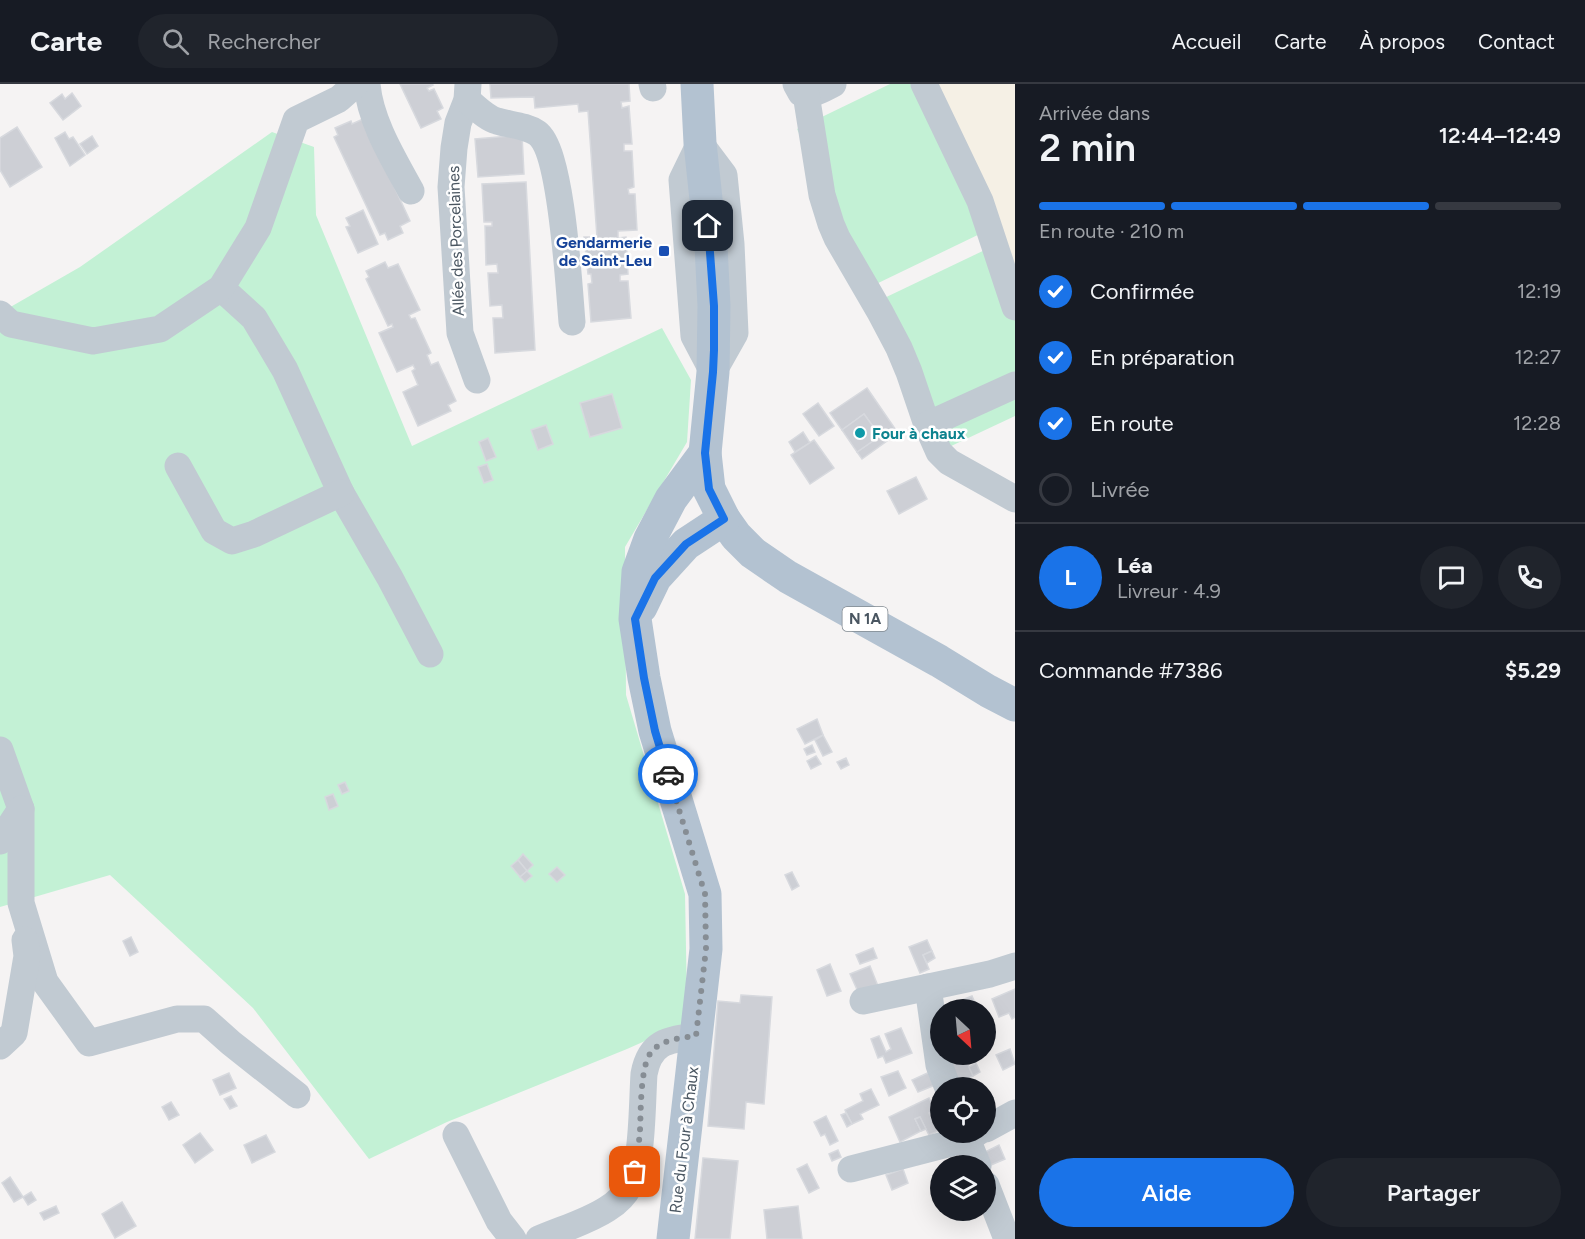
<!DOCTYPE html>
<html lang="fr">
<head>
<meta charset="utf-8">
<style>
  body { margin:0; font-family:Figtree,sans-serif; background:#20242c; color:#f1f3f6; height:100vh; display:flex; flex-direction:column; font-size:22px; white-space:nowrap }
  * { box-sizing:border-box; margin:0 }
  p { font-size:20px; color:#9ea1a6 }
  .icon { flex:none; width:33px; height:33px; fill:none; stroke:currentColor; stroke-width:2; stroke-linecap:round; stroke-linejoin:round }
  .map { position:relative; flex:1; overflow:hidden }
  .details { display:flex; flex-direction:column; background:#171b24; width:570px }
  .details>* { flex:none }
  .needle { width:39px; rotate:154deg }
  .fabs { position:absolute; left:930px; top:915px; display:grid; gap:12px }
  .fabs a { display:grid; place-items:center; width:66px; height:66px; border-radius:50%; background:#171b24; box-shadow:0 6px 24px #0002; font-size:30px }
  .pin { position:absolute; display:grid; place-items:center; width:51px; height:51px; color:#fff; margin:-26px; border-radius:12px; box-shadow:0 3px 9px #0006 }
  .courier { position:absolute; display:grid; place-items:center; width:60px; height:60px; margin:-30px; border:4px solid #1a73e8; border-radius:50%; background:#fff; color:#222; box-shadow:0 2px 8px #0007 }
  .overview em { font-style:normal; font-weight:600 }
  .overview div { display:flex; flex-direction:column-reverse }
  .overview { display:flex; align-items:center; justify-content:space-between; height:102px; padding:0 24px }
  h1 { font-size:39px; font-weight:600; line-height:45px }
  .bar { display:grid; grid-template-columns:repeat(4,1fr); gap:9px 6px; align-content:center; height:72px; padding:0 24px }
  .bar i { height:8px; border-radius:4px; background:#363941 }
  .bar .selected { background:#1a73e8 }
  .bar p { grid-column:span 4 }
  .line { display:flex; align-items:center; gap:15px; padding:0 24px; border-top:2px solid #363941 }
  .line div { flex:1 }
  .round { display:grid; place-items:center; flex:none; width:63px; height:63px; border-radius:32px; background:#20242c }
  ol { padding:0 24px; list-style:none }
  li { display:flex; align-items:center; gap:18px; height:66px }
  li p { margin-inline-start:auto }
  li .icon { padding:6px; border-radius:50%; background:#1a73e8; color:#fff; stroke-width:4 }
  li:last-child { color:#9ea1a6 }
  li i { width:33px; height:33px; border:3px solid #363941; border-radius:50% }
  .cta { display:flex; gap:12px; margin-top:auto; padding:12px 24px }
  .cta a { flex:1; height:69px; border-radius:36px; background:#1a73e8; color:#fff; font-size:24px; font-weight:600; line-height:69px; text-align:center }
  .cta a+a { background:#20242c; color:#f1f3f6 }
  header { display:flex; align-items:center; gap:36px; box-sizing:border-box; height:84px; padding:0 30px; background:#171b24; border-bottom:2px solid #363941 }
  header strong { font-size:28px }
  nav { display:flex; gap:33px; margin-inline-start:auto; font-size:21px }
  .search { width:420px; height:54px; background:#20242c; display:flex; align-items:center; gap:15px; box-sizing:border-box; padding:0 21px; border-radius:33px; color:#9ea1a6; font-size:22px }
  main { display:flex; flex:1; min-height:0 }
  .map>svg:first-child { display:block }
  .green { fill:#c3f1d5 }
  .sand { fill:#f5f0e5 }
  .building { fill:#cdcfd5; stroke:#d7d9de; stroke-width:1.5 }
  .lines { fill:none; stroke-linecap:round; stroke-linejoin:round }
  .minor { stroke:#c1cad2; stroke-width:27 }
  .major { stroke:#b3c2d1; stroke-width:33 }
  .done { stroke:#868d94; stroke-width:6; stroke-dasharray:0 10.8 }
  .route { stroke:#1a73e8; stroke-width:8 }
  .transit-dot { fill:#1a4fb4; stroke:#fff; stroke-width:2 }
  .culture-dot { fill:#0f9aa8; stroke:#fff; stroke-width:2 }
  .labels { text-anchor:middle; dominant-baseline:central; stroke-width:5; stroke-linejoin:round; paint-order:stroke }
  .shield { fill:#fff; stroke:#808990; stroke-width:1.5 }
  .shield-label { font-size:15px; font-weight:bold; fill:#4a5661 }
  .street-label { font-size:16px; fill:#4a5661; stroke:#fff }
  .transit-label { font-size:16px; font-weight:bold; fill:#164399; stroke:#fff; text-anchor:end }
  .culture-label { font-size:16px; font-weight:bold; fill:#0d838f; stroke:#fff; text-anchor:start }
</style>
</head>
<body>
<header>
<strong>Carte</strong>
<div class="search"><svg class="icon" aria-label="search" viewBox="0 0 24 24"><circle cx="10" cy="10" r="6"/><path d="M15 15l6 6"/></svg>Rechercher</div>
<nav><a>Accueil</a><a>Carte</a><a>À propos</a><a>Contact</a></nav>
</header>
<main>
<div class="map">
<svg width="1015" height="1155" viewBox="0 0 1015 1155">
  <rect width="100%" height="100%" fill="#f5f3f3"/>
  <g class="green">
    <polygon points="890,0 915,0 986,147 872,202 797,45"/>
    <polygon points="272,48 314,63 316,131 412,362 662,244 691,296 687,358 625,463 626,611 685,810 687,919 681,941 627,965 447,1038 369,1075 253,924 110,791 0,823 0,229 80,183"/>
    <polygon points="989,164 1015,217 1015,332 949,363 878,217"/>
  </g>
  <polygon class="sand" points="935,0 1015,0 1015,181"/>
  <g class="building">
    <polygon points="400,0 432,0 433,1 427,4 429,7 434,5 443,24 437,27 441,35 421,44"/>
    <polygon points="490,0 629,0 630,17 621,18 622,24 629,22 632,60 624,60 624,67 632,67 634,103 628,105 629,110 635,110 637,146 618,147 618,154 626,153 628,190 620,191 620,197 628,197 631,234 591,238 588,200 592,199 591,190 588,190 584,153 597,153 588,27 579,28 578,20 535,24 534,13 491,14"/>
    <polygon points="72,9 81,22 63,36 50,19 62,10 65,15"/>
    <polygon points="363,35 410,137 400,142 403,149 388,156 385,149 380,151 334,53 338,51 335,44 351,37 352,40"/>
    <polygon points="17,43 42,83 10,103 0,86 0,54"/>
    <polygon points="65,48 69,55 73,53 85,71 70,82 55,54"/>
    <polygon points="522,51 524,90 478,93 475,55"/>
    <polygon points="92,52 98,62 87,70 80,60"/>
    <polygon points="526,98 535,266 495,269 493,234 503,234 502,221 490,222 488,189 498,189 497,180 486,181 485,142 492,142 492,138 484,138 482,100"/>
    <polygon points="363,126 378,160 358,169 346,143 350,142 346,134"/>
    <polygon points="385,178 388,184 398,180 420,226 409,231 411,235 415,234 431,269 427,271 431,281 438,278 456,317 448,321 451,327 418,342 403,308 418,301 412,287 415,285 413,281 397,288 379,249 393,243 392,240 388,242 366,195 369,193 366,187"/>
    <polygon points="867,304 898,349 862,375 857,368 880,352 864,330 842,346 830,329"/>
    <polygon points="612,310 622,344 590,353 580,319"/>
    <polygon points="818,319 834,342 819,352 803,330"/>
    <polygon points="864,330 880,352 857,368 842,346"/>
    <polygon points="546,341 553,360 538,366 531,346"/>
    <polygon points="803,348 810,359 795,368 789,358"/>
    <polygon points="488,354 496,373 486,377 479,358"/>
    <polygon points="814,356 834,384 810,400 791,371"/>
    <polygon points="487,380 493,396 484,399 478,383"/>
    <polygon points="916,393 927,415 899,430 887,407"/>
    <polygon points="817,635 823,651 805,660 797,645"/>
    <polygon points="823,651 832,668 823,672 815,656"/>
    <polygon points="812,661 815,668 807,671 804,665"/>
    <polygon points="816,672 821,680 811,685 807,677"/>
    <polygon points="846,674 849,681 841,685 837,678"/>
    <polygon points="345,698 349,707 342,710 338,701"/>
    <polygon points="333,710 338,722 329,726 325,713"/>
    <polygon points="523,770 533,781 527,787 518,776"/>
    <polygon points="518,776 527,787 520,793 511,782"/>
    <polygon points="557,783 565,791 557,798 549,790"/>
    <polygon points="527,787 532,792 525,798 520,793"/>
    <polygon points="792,788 799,802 792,806 785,791"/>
    <polygon points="131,853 138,868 130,872 123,857"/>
    <polygon points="927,856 932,867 923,871 929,885 920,889 909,863"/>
    <polygon points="873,864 877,874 860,880 856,871"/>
    <polygon points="932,867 935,874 927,879 923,871"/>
    <polygon points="830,880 841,907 827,912 817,886"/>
    <polygon points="870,882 878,902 859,910 850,890"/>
    <polygon points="1015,905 1015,933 1012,935 1009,929 999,933 992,915"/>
    <polygon points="741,911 772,913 764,1020 746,1018 744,1045 708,1042 718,917 740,919"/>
    <polygon points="972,912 978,926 943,926 942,924"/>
    <polygon points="901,944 912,969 886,979 883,972 878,974 871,955 879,952 886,968 891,965 885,950"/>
    <polygon points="1010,965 1015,980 1003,986 996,971"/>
    <polygon points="963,970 973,992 953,1002 944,983 953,979 952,976"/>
    <polygon points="976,979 980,988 973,992 969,983"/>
    <polygon points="934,986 940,999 918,1008 912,996"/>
    <polygon points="898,987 906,1004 889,1012 881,993"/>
    <polygon points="229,989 236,1004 220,1011 213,996"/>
    <polygon points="871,1005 879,1021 860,1030 863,1035 852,1040 845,1026 863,1017 860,1010"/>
    <polygon points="231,1012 237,1022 230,1025 224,1015"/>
    <polygon points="929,1014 935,1026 929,1029 938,1047 929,1051 920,1033 915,1035 921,1047 900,1058 889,1033"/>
    <polygon points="171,1018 179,1031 169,1036 162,1023"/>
    <polygon points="846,1029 852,1040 847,1043 841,1031"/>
    <polygon points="826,1032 838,1057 830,1061 825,1050 821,1052 814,1038"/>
    <polygon points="920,1033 926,1045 921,1047 915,1035"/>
    <polygon points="200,1049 213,1066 195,1079 183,1061"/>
    <polygon points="266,1051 275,1068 252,1079 244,1061"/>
    <polygon points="999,1061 1005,1075 991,1081 985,1068"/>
    <polygon points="838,1066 841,1073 832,1077 829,1070"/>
    <polygon points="703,1074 738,1077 730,1155 695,1155"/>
    <polygon points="807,1080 819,1104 809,1109 797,1085"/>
    <polygon points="903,1085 908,1099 892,1106 886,1091"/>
    <polygon points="10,1093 23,1113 14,1118 2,1099"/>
    <polygon points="31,1108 36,1116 28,1121 23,1113"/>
    <polygon points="122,1118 136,1142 115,1154 102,1130"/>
    <polygon points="56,1122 59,1129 44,1136 40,1129"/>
    <polygon points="798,1122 802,1155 767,1155 764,1126"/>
  </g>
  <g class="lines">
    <g class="minor">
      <path d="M 367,0 C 370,37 393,74 411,107"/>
      <polyline points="468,0 467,16 458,39 454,64 451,103 460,249 477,296"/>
      <polyline points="652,0 653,4"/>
      <path d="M 796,0 L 801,9 C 813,12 823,5 833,0"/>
      <polyline points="924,0 980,117 1015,223"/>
      <polyline points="806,10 822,111 831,140 837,154 880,228 899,264 909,288 927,341 939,368 949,378 1015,415"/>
      <path d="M 467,16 C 476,23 486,34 497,37 C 510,41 525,41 537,49 C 562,67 569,205 572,238"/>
      <polygon points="700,59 724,91 731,160 735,249 713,288 694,252 682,96"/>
      <polyline points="221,204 254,234 285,286 341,409 390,494 430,570"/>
      <polyline points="0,230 11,240 93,257 160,245 221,204 258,144 296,36 339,15 356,0"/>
      <polyline points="927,341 1015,301"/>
      <polyline points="178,382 214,447 232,457 254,450 341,409"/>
      <polyline points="0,666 21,725 0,757"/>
      <polyline points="21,725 21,819 45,898 89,959 177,935 204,935 231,959 297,1011"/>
      <polyline points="928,903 939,981 948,1004"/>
      <polyline points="863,917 990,890 1015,882"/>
      <polyline points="0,962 14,949 27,872 25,856"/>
      <polyline points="986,1045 1015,1029"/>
      <polyline points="964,1048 978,1082"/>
      <polyline points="456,1051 499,1137 513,1155"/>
      <polyline points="851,1085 967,1055 978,1048"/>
      <polyline points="986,1101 1007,1155"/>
      <path d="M 539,1155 C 562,1145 587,1138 607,1125 C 617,1119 625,1111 630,1101 C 643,1077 642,1019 644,990 C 650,958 667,956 696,952"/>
    </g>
    <g class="major">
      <polyline points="697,0 700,59 711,162 714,222 713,288 705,369 709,405 724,435 736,452 753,469 788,493 939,577 988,607 1015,621"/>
      <polyline points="641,523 655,494 686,460 724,435"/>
      <polyline points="673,1155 706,865 705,810 655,647 644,594 635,535 638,488 650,455 671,415 705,369"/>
    </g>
  </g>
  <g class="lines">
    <path class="done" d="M 635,1088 C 637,1074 639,1060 640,1046 C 641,1027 640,980 652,967 C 663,955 682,954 696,952 L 706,865 L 705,810 L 668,690"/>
    <polyline class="route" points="668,690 655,647 644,594 635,535 655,494 686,460 724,435 709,405 705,369 713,288 714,266 714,222 708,142"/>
  </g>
  <rect class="transit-dot" x="658" y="161" width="12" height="12" rx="3"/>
  <circle class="culture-dot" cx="860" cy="349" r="6"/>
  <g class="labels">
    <rect class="shield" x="842.5" y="523" width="45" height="24" rx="4.5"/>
    <g class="shield-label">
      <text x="865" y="535">N 1A</text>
    </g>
    <g class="street-label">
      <text transform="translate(456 157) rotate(-92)">Allée des Porcelaines</text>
      <text transform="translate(684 1056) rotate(-83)">Rue du Four à Chaux</text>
    </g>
    <g class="transit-label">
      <text x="652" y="158">Gendarmerie<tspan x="652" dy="18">de Saint-Leu</tspan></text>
    </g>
    <g class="culture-label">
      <text x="872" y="349">Four à chaux</text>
    </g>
  </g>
</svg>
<div class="fabs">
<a><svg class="needle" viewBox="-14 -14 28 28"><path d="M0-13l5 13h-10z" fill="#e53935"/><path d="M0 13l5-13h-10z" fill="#9ea1a6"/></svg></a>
<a><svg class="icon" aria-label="locate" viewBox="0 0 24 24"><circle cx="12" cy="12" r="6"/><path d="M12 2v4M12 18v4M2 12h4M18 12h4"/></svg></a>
<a><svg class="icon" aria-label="layers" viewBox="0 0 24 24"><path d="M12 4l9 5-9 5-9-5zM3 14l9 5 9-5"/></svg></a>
</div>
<div class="pin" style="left:635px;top:1088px;background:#ea580c"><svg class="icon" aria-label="bag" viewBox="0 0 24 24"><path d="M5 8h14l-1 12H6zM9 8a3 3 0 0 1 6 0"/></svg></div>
<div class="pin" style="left:708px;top:142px;background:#1f2937"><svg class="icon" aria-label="home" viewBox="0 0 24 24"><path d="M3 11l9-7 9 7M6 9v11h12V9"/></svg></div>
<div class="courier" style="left:668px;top:690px"><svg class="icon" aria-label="car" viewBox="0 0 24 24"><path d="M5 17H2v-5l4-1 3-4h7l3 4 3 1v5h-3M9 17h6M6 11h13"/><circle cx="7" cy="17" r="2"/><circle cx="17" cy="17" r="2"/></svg></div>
</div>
<section class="details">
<div class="overview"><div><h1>2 min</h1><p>Arrivée dans</p></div><em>12:44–12:49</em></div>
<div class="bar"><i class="selected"></i><i class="selected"></i><i class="selected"></i><i></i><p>En route · 210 m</p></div>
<ol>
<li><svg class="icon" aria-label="check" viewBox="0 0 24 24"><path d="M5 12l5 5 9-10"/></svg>Confirmée<p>12:19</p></li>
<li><svg class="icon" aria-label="check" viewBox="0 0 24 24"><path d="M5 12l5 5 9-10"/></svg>En préparation<p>12:27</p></li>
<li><svg class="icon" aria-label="check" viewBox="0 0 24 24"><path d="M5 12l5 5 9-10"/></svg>En route<p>12:28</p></li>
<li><i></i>Livrée</li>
</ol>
<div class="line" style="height:108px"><b class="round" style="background:#1a73e8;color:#fff">L</b><div><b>Léa</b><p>Livreur · 4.9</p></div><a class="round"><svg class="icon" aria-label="chat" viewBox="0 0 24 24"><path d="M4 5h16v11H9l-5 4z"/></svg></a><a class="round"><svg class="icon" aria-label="phone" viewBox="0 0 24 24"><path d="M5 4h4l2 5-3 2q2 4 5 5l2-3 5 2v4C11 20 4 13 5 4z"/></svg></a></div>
<div class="line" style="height:78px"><div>Commande #7386</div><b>$5.29</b></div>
<div class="cta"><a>Aide</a><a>Partager</a></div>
</section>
</main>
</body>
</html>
